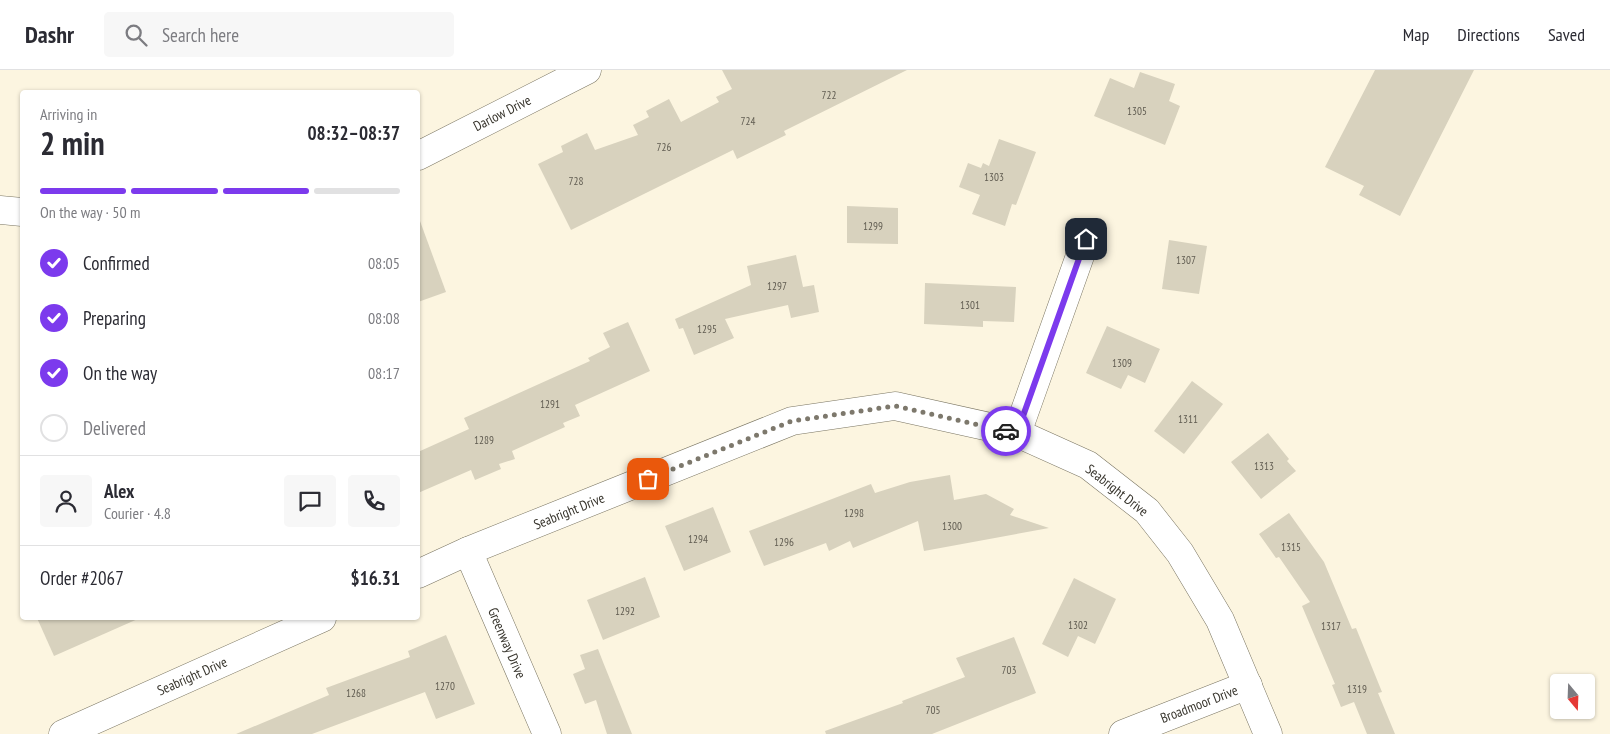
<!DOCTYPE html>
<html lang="en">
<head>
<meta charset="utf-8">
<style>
  body { margin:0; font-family:"PT Sans Narrow",sans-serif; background:#f7f7f7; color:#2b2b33; height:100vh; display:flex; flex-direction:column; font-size:19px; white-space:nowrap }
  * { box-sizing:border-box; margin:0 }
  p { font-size:16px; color:#7c7c81 }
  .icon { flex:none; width:28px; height:28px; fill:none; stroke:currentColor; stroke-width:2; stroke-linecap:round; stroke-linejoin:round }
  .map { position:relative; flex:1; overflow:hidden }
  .drawer { position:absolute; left:20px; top:20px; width:400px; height:530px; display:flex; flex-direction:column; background:#fff; border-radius:5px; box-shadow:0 1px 4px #0004 }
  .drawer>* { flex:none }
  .needle { width:32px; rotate:161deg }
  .buttons { position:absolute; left:1550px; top:604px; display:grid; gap:10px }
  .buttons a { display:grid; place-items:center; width:45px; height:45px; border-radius:5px; background:#fff; box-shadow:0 1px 4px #0004; font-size:25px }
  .pin { position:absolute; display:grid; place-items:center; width:42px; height:42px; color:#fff; margin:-21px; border-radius:10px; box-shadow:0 2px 8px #0006 }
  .courier { position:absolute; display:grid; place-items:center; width:50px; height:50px; margin:-25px; border:4px solid #7c3aed; border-radius:50%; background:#fff; color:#222; box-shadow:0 1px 6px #0007 }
  .summary em { font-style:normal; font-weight:700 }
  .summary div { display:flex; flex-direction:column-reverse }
  .summary { display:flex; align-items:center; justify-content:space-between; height:85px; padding:0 20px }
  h1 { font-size:32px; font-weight:700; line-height:38px }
  .bar { display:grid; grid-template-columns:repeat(4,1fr); gap:8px 5px; align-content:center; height:60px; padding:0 20px }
  .bar i { height:6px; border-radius:4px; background:#e1e1e2 }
  .bar .on { background:#7c3aed }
  .bar p { grid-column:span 4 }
  .line { display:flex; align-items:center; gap:12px; padding:0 20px; border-top:1px solid #e1e1e2 }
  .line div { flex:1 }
  .round { display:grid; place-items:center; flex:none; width:52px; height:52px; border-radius:5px; background:#f7f7f7 }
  ol { padding:0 20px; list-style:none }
  li { display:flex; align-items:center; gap:15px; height:55px }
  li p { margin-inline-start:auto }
  li .icon { padding:5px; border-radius:50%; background:#7c3aed; color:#fff; stroke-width:4 }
  li:last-child { color:#7c7c81 }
  li i { width:28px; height:28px; border:2px solid #e1e1e2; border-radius:50% }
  header { display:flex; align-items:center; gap:30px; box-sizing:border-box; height:70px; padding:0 25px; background:#fff; border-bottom:1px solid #e1e1e2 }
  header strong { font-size:24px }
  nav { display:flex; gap:28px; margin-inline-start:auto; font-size:18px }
  .search { width:350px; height:45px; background:#f7f7f7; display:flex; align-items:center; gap:12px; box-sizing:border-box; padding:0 18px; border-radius:5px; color:#7c7c81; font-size:19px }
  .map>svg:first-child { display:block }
  .building { fill:#d8d2be }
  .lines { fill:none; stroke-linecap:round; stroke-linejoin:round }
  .minor-casing { stroke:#7a7562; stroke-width:29 }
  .minor { stroke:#fff; stroke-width:28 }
  .done { stroke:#7d786c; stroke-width:5; stroke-dasharray:0 9 }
  .route { stroke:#7c3aed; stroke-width:6 }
  .labels { text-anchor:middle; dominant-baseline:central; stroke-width:4; stroke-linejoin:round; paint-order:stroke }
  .number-label { font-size:11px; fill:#605c51 }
  .street-label { font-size:14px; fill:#38352d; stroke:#fff }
</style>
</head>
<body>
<header>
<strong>Dashr</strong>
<div class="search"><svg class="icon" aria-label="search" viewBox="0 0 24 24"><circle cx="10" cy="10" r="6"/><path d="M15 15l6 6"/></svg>Search here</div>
<nav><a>Map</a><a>Directions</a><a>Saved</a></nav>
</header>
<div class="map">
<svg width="1610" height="664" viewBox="0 0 1610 664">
  <rect width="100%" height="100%" fill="#fcf5e0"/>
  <g class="building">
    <polygon points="722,0 907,0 784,61 786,65 737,89 733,80 571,160 538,94 563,82 561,76 587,63 595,80 638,65 633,55 649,47 646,41 669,29 681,52 719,32 716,27 732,19"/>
    <polygon points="1375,0 1474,0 1400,146 1359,125 1364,116 1325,97"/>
    <polygon points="1140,2 1175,14 1169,31 1180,36 1165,75 1094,46 1110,8 1134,18"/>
    <polygon points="999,69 1036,82 1016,135 1012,134 1005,156 972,144 980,125 959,117 968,93 981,98 983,93 989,96"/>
    <polygon points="847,136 898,138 898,174 847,173"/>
    <polygon points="418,151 420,151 446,222 418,232"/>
    <polygon points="1169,170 1207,176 1199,224 1162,219"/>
    <polygon points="796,185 803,217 814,215 819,242 791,248 788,235 725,249 734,268 694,285 683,258 679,259 675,249 751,215 747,196"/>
    <polygon points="925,213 1016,217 1014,252 983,251 983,257 924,254"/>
    <polygon points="628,252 650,301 575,335 580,346 563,353 565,357 512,381 515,389 499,394 501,399 475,410 471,400 418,423 418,382 469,359 464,348 590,291 588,288 610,277 603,263"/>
    <polygon points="1107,256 1160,279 1145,313 1128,305 1121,319 1086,303"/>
    <polygon points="1192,311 1223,334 1184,384 1154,361"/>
    <polygon points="1268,363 1289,389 1287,391 1296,401 1261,429 1231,392"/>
    <polygon points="950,405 954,430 986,424 1014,439 1010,445 1049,458 924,481 918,451 853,478 850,471 829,481 826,473 764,496 749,461 871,414 875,423 910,412"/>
    <polygon points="713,437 731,482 684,501 665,456"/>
    <polygon points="1289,443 1324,492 1352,559 1356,558 1382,622 1378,623 1395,664 1367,664 1354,632 1341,637 1332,615 1335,614 1302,536 1310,532 1279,487 1276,488 1259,464"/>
    <polygon points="645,507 660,547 603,570 587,530"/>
    <polygon points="1074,508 1116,529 1095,574 1078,566 1068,587 1042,574"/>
    <polygon points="37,548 140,548 54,586"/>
    <polygon points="446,565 475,634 436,649 425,622 312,664 236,664 329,625 326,618 410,587 408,581"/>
    <polygon points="1014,567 1036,623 932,664 826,664 825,661 903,633 902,631 965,607 956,588"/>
    <polygon points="598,579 603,592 632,664 607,664 596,630 585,634 573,604 585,599 580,585"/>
  </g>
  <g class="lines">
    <g class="minor-casing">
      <g id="minor">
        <polyline points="418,86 587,0"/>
        <polyline points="0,140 22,142"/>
        <polyline points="1017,363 1086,169"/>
        <polyline points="468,481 547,664"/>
        <polyline points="418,504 468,481 792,351 895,336 1017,363 1088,395 1147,441 1180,483 1220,550 1268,664"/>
        <polyline points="63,664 322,548"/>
        <polyline points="1123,664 1248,615"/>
      </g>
    </g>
    <use href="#minor" class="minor"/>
  </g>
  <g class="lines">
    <polyline class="done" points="648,409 792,351 895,336 1006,361"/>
    <polyline class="route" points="1006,361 1017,363 1086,169"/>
  </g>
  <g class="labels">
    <g class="number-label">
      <text x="829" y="25">722</text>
      <text x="1137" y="41">1305</text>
      <text x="748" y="51">724</text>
      <text x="664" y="77">726</text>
      <text x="994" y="107">1303</text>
      <text x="576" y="111">728</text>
      <text x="873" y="156">1299</text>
      <text x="1186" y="190">1307</text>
      <text x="777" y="216">1297</text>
      <text x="970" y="235">1301</text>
      <text x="707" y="259">1295</text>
      <text x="1122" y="293">1309</text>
      <text x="550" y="334">1291</text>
      <text x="1188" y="349">1311</text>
      <text x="484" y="370">1289</text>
      <text x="1264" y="396">1313</text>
      <text x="854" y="443">1298</text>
      <text x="952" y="456">1300</text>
      <text x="698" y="469">1294</text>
      <text x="784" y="472">1296</text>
      <text x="1291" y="477">1315</text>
      <text x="625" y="541">1292</text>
      <text x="1078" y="555">1302</text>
      <text x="1331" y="556">1317</text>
      <text x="1009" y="600">703</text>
      <text x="445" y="616">1270</text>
      <text x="1357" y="619">1319</text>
      <text x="356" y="623">1268</text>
      <text x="933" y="640">705</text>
    </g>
    <g class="street-label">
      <text transform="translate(502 43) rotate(-27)">Darlow Drive</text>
      <text transform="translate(1117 420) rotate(38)">Seabright Drive</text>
      <text transform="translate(569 441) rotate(-22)">Seabright Drive</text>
      <text transform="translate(507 573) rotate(67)">Greenway Drive</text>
      <text transform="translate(192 606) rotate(-24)">Seabright Drive</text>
      <text transform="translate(1199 634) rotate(-21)">Broadmoor Drive</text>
    </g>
  </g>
</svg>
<div class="buttons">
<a><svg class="needle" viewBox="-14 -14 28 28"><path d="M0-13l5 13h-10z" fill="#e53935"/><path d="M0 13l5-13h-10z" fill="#7c7c81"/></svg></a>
</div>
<div class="pin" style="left:648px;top:409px;background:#ea580c"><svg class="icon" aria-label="bag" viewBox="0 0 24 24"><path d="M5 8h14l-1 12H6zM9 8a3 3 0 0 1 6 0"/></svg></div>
<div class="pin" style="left:1086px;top:169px;background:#1f2937"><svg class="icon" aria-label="home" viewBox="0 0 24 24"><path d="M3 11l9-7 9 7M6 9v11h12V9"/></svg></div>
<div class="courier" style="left:1006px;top:361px"><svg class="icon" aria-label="car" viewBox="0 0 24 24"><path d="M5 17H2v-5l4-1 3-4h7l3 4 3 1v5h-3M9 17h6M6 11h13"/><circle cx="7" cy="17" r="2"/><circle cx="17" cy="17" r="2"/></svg></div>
<section class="drawer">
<div class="summary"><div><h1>2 min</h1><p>Arriving in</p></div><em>08:32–08:37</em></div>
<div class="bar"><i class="on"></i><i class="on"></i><i class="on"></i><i></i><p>On the way · 50 m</p></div>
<ol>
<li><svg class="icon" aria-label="check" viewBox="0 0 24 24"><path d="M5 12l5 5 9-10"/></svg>Confirmed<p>08:05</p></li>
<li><svg class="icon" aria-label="check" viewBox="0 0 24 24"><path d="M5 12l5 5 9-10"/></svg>Preparing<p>08:08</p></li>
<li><svg class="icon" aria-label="check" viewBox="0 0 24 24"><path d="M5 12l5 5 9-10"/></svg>On the way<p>08:17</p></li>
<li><i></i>Delivered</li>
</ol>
<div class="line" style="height:90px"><a class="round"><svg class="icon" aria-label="person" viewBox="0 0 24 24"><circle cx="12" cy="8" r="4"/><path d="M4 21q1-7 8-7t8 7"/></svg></a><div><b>Alex</b><p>Courier · 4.8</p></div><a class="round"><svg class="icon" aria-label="chat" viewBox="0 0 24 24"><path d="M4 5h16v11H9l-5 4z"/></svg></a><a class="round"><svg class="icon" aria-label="phone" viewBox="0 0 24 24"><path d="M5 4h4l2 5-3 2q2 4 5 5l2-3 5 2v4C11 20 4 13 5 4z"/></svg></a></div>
<div class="line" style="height:65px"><div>Order #2067</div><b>$16.31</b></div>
</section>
</div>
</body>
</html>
